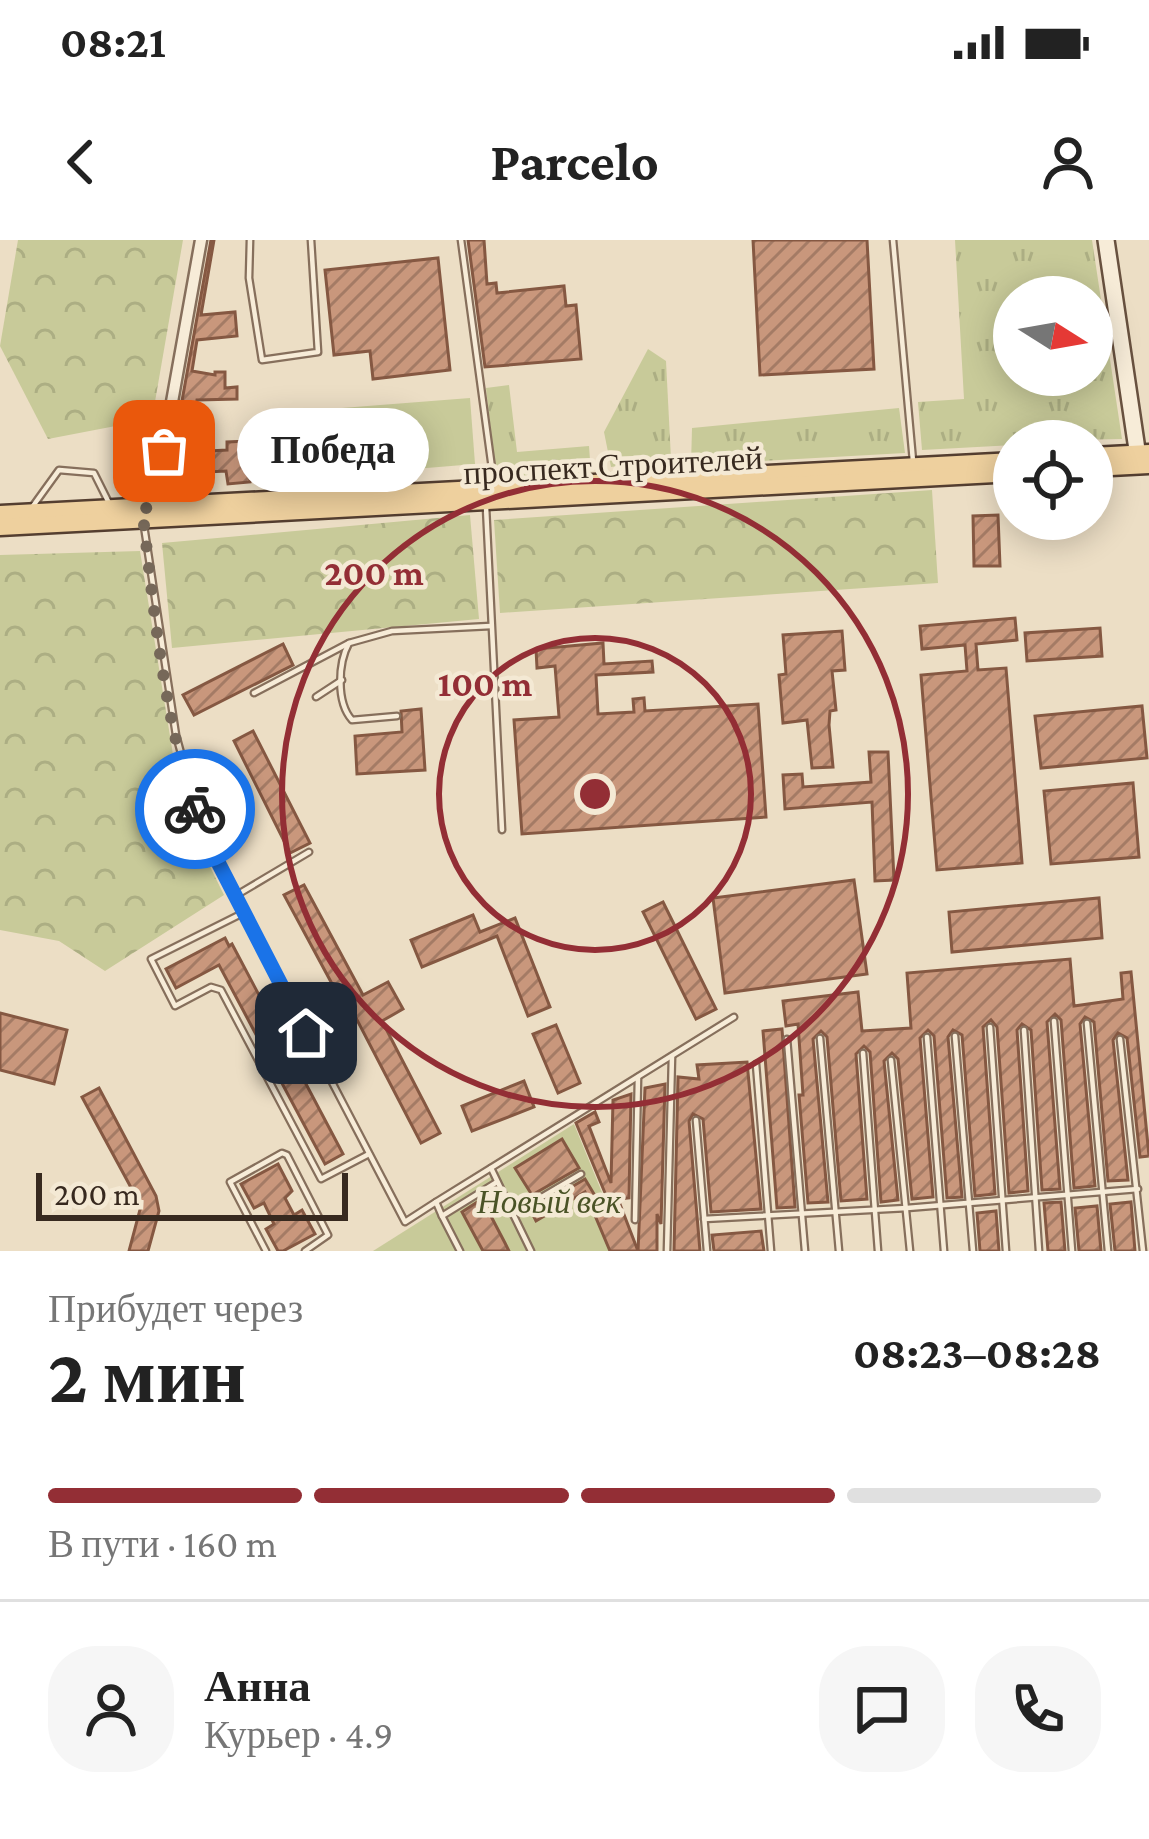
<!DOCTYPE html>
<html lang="ru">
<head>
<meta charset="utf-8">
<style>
  body { margin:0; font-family:"Crimson Pro",serif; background:#f6f6f6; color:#222; height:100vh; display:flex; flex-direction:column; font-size:45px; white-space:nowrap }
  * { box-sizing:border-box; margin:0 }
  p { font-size:39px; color:#767676 }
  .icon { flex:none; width:66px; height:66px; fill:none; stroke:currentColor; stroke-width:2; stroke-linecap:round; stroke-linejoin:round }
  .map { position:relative; height:1011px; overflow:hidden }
  .side { display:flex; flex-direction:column; background:#fff; flex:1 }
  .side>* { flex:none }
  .needle { width:78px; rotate:101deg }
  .controls { position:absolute; left:993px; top:36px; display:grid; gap:24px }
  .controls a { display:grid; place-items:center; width:120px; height:120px; border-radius:50%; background:#fff; box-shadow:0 6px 30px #0003; font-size:60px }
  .scale { position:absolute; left:36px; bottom:30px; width:312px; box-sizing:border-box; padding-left:12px; border:6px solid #37291f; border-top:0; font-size:33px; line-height:42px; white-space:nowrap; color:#37291f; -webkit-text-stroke:9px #f4e9d4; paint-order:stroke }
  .pin { position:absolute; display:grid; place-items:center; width:102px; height:102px; color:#fff; margin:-51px; border-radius:24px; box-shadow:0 6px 18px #0006 }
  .courier { position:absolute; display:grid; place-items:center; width:120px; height:120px; margin:-60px; border:9px solid #1a73e8; border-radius:50%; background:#fff; color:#222; box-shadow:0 3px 15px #0007 }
  .bubble { position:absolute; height:84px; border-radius:42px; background:#fff; box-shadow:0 6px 30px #0003; font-size:39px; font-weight:700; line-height:84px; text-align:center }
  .head em { font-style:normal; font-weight:700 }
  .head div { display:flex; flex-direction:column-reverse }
  .head { display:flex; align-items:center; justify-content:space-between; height:204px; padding:0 48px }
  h1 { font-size:78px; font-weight:700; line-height:90px }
  .bar { display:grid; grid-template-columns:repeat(4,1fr); gap:18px 12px; align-content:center; height:144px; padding:0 48px }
  .bar i { height:15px; border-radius:9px; background:#e0e0e0 }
  .bar .active { background:#932e35 }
  .bar p { grid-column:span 4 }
  .line { display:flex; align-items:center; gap:30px; padding:0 48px; border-top:3px solid #e0e0e0 }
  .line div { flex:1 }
  .round { display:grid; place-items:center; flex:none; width:126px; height:126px; border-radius:48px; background:#f6f6f6 }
  .status { display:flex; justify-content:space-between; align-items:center; height:84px; padding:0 60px; background:#fff; direction:ltr }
  .status svg { height:33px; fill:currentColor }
  header { display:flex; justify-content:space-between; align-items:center; height:156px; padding:0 48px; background:#fff; font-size:54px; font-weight:700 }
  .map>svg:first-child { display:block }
  .grass { fill:url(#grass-tufts); fill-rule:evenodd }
  .forest { fill:url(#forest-crowns) }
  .green { fill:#c8ca99 }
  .building { fill:url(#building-hatch); stroke:#855842; stroke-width:3 }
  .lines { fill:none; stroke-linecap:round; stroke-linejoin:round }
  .lane-casing { stroke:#866f5c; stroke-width:9 }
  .street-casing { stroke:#866f5c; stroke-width:15 }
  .secondary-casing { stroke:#68513f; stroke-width:20 }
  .primary-casing { stroke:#543e30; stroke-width:21 }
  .lane { stroke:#f7ecd8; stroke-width:4.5 }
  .street { stroke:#f7ecd8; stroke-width:10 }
  .secondary { stroke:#f7ecd8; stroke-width:15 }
  .primary { stroke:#eed09e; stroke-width:16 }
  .done { stroke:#766859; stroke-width:12; stroke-dasharray:0 21.6 }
  .route { stroke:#1a73e8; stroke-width:15 }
  .ring { fill:none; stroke:#932e35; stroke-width:6 }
  .labels { text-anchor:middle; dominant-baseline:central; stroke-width:9; stroke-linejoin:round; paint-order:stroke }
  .street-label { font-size:33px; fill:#37291f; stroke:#f4e9d4 }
  .park-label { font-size:33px; font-style:italic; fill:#4a5326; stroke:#f4e9d4 }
  .centre { fill:#932e35; stroke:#f4e9d4; stroke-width:6 }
  .ring-label { font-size:36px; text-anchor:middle; font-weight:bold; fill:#932e35; stroke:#f4e9d4; stroke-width:9; stroke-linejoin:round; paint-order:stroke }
</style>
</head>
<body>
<div class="status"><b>08:21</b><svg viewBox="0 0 49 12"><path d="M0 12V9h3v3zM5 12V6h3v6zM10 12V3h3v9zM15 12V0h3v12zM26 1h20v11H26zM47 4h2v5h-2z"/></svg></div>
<header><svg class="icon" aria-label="back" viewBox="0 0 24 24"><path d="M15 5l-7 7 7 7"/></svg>Parcelo<svg class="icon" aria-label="person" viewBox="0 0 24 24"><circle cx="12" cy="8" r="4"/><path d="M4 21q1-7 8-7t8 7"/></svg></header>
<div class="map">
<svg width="1149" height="1011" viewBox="0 0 1149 1011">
  <defs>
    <pattern id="grass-tufts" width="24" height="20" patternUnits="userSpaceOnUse" patternTransform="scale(3)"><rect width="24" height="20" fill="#c8ca99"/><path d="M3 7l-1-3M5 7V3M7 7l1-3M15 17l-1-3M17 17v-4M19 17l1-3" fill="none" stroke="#acae83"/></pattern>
    <pattern id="forest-crowns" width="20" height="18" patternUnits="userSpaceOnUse" patternTransform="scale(3)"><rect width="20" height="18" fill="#c8ca99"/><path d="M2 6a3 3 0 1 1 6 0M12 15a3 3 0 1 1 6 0" fill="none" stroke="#acae83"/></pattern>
    <pattern id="building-hatch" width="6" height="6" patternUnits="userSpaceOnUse" patternTransform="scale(3)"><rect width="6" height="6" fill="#c9977c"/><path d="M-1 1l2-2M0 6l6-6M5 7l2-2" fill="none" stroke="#a47b65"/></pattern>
  </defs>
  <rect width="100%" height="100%" fill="#ecdec5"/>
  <g class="grass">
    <path d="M 955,0 L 1092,0 L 1122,199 L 1014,201 L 1014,205 L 922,210 L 918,162 L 964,159 ZM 1014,57 L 1092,57 L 1092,135 L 1014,135 Z"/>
    <polygon points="648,109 666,121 671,219 611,227 604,192"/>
    <polygon points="509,145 517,212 589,206 591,234 510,239 495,228 486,148"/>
    <polygon points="899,168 905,213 691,225 692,188"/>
  </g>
  <g class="forest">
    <polygon points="18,0 183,0 152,179 48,199 0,106"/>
    <polygon points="932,250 938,343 500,373 494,280"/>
    <polygon points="470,275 479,379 172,408 162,303"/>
    <polygon points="140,311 182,570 224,655 105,731 59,701 0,690 0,315"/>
  </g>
  <g class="green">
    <polygon points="470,158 475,224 270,241 265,174"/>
    <polygon points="574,884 626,1011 373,1011"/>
  </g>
  <g class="building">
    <polygon points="211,0 214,0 201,75 235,72 237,96 197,100 192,131 215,135 215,132 225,132 225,148 237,147 237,159 197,160 195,174 180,172"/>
    <polygon points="468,0 484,0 487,44 496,43 497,53 564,46 566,66 576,65 581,119 485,127"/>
    <polygon points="753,0 867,0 874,129 760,135"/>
    <polygon points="438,18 450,130 373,139 370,111 334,115 325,30"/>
    <polygon points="248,201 250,242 228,244 226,231 169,234 174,206 188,205 189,212 227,210 227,202"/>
    <polygon points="998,275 1000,326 974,326 973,276"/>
    <polygon points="1015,378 1017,400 976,404 978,430 1006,428 1022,623 937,630 921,435 967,431 965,405 922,409 920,386"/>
    <polygon points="1100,388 1102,416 1027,421 1025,393"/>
    <polygon points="842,391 845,430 832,431 836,470 830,471 829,485 833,527 812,528 807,480 783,483 779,435 786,434 783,395"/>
    <polygon points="603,403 604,424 652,421 653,432 596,435 598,474 634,472 633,459 644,458 645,471 758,464 766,577 522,594 514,480 559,477 555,426 537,428 536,409"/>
    <polygon points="283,404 293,425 194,475 183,455"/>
    <polygon points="1142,466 1147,518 1041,528 1035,476"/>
    <polygon points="421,469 425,530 357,534 355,496 402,492 401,471"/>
    <polygon points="253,491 310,603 290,613 234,501"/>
    <polygon points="869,512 888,512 894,640 875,641 872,562 785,569 783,535 802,534 803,547 871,542"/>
    <polygon points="1133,543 1139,617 1051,624 1044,551"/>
    <polygon points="854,640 867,734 725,753 713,658"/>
    <polygon points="304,645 363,755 388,742 403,769 382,781 440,893 421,903 342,751 337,753 284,655"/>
    <polygon points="1099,658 1102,698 952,712 949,672"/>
    <polygon points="663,662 716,769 696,779 643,672"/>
    <polygon points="473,675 480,692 515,678 550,767 528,776 497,696 422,727 411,700"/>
    <polygon points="225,698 229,706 232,704 343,914 325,924 219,725 176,748 166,729"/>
    <polygon points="1070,719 1074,766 1123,759 1121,733 1131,732 1149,916 1140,917 1127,798 1118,793 1113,800 1128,940 1108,941 1094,782 1085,777 1080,784 1095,946 1074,948 1061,780 1055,774 1047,782 1060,949 1042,950 1031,790 1022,784 1017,790 1028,951 1009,953 997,787 991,780 983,787 995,954 975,956 962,795 953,790 948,797 962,957 947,958 934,796 928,790 920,798 933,957 912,959 898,819 892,813 884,821 898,960 881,962 870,812 864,806 856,814 867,959 841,961 827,797 821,791 813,799 828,962 808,963 799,855 803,855 798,784 786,786 783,761 858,752 862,791 911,788 907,733"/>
    <polygon points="0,773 67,790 54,844 0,830"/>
    <polygon points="556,785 580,843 558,853 533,794"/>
    <polygon points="782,789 795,967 777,968 763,791"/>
    <polygon points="747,822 761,969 711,972 703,879 693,874 689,881 700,1011 674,1011 678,837 699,839 697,825"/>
    <polygon points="524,841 534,867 472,891 462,866"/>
    <polygon points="665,844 661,984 657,974 657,1011 638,1011 645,848"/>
    <polygon points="99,848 156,956 159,971 148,1011 129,1011 141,966 82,857"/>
    <polygon points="631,854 629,958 618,959 638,1011 610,1011 585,952 536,981 531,971 585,939 603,969 610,965 576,883 595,872 599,882 589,886 611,943 613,860"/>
    <polygon points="562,899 579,928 532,955 515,928"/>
    <polygon points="278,924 292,951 285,958 294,975 302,970 315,994 283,1011 278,1011 266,989 274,984 264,963 254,968 241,944"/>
    <polygon points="482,959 505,1003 509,1011 483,1011 462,972"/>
    <polygon points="1061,962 1065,1011 1048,1011 1044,963"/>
    <polygon points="1131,962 1135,1011 1115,1011 1110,964"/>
    <polygon points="1097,966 1101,1011 1079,1011 1075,968"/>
    <polygon points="996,971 999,1011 980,1011 977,973"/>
    <polygon points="761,991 764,1011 714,1011 712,995"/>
  </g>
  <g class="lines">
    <g class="lane-casing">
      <g id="lane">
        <polyline points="250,0 249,38 262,120 318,112 311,0"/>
        <polyline points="461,0 494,243"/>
        <polyline points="893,0 913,221"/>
        <polyline points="33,266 59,230 94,233 110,265"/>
        <polyline points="486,267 502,590"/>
        <polyline points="144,286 176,495 204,597 405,982 436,962"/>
        <polyline points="254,453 349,403"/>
        <polyline points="316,457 342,440"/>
        <path d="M 397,476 L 352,480 C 336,462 338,423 349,403 L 392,391 L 491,386"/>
        <polyline points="235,656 309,612"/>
        <polyline points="243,673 151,719 175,766 211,747 221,750 321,939 369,914"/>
        <polyline points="1054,781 1072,1011"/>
        <polyline points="1087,783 1108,1011"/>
        <polyline points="990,787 1006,1011"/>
        <polyline points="1024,790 1039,1011"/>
        <polyline points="955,796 973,1011"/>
        <polyline points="927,797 944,1011"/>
        <polyline points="820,798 839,1011"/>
        <polyline points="787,799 805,1011"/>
        <polyline points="1120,799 1143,1011"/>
        <polyline points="863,813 878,1011"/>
        <polyline points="891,820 910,1011"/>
        <polyline points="756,824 771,1011"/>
        <polyline points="696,880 707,1011"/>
        <polyline points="491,928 513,974"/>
        <polyline points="497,942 442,976 436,962 734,777"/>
        <polyline points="442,976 460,1011"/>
        <polyline points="704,979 907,968 1138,949"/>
        <polyline points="635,980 638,837"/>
        <polyline points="266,1011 230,942 282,913 287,915 328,995 305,1011"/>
        <polyline points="531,1011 513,974 581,934"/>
        <polyline points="667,1011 672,816"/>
      </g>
    </g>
    <g class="street-casing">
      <polyline id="street" points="153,268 201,0"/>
    </g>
    <g class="secondary-casing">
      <polyline id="secondary" points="1106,0 1139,223"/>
    </g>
    <g class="primary-casing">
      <g id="primary">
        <polyline points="1092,216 1149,213"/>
        <polyline points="1092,228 1149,225"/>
        <polyline points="0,274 1014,221"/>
        <polyline points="0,287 1014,233"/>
      </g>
    </g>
    <use href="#lane" class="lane"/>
    <use href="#street" class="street"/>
    <use href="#secondary" class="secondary"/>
    <use href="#primary" class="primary"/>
  </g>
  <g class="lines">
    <path class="done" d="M 164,211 L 153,268 L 142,268 C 154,369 163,473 195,569"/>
    <polyline class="route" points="195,569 205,597 306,793"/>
  </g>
  <g class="ring">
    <circle cx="595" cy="554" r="156"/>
    <circle cx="595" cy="554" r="313"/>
  </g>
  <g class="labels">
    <g class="street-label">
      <text transform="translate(613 225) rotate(-3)">проспект Строителей</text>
    </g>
    <g class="park-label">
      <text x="549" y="961">Новый век</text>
    </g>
  </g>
  <circle cx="595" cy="554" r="18" class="centre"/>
  <g class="ring-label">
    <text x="374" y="345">200 m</text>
    <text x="485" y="456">100 m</text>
  </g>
</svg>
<div class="controls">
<a><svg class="needle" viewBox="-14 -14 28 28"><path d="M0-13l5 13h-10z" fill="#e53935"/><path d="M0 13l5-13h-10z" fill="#767676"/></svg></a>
<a><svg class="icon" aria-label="locate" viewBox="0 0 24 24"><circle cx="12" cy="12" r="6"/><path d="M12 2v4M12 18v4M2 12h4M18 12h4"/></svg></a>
</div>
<div class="scale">200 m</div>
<div class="pin" style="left:164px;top:211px;background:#ea580c"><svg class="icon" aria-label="bag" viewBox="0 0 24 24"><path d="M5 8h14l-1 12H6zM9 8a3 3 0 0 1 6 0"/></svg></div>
<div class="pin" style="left:306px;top:793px;background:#1f2937"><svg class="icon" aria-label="home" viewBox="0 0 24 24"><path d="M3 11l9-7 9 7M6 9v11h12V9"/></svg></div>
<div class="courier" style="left:195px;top:569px"><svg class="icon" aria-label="bike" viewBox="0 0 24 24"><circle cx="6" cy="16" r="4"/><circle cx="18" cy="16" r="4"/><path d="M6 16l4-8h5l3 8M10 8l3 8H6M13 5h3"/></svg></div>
<div class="bubble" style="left:237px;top:168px;width:192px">Победа</div>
</div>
<section class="side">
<div class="head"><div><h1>2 мин</h1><p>Прибудет через</p></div><em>08:23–08:28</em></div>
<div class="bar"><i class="active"></i><i class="active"></i><i class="active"></i><i></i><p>В пути · 160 m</p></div>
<div class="line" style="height:216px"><a class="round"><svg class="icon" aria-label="person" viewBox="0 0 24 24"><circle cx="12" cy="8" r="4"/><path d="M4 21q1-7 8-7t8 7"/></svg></a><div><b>Анна</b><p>Курьер · 4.9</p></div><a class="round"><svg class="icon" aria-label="chat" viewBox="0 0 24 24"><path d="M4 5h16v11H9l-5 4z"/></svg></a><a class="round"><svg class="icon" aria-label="phone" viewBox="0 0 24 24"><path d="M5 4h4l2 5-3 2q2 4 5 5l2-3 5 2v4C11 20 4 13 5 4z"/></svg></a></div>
</section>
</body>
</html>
